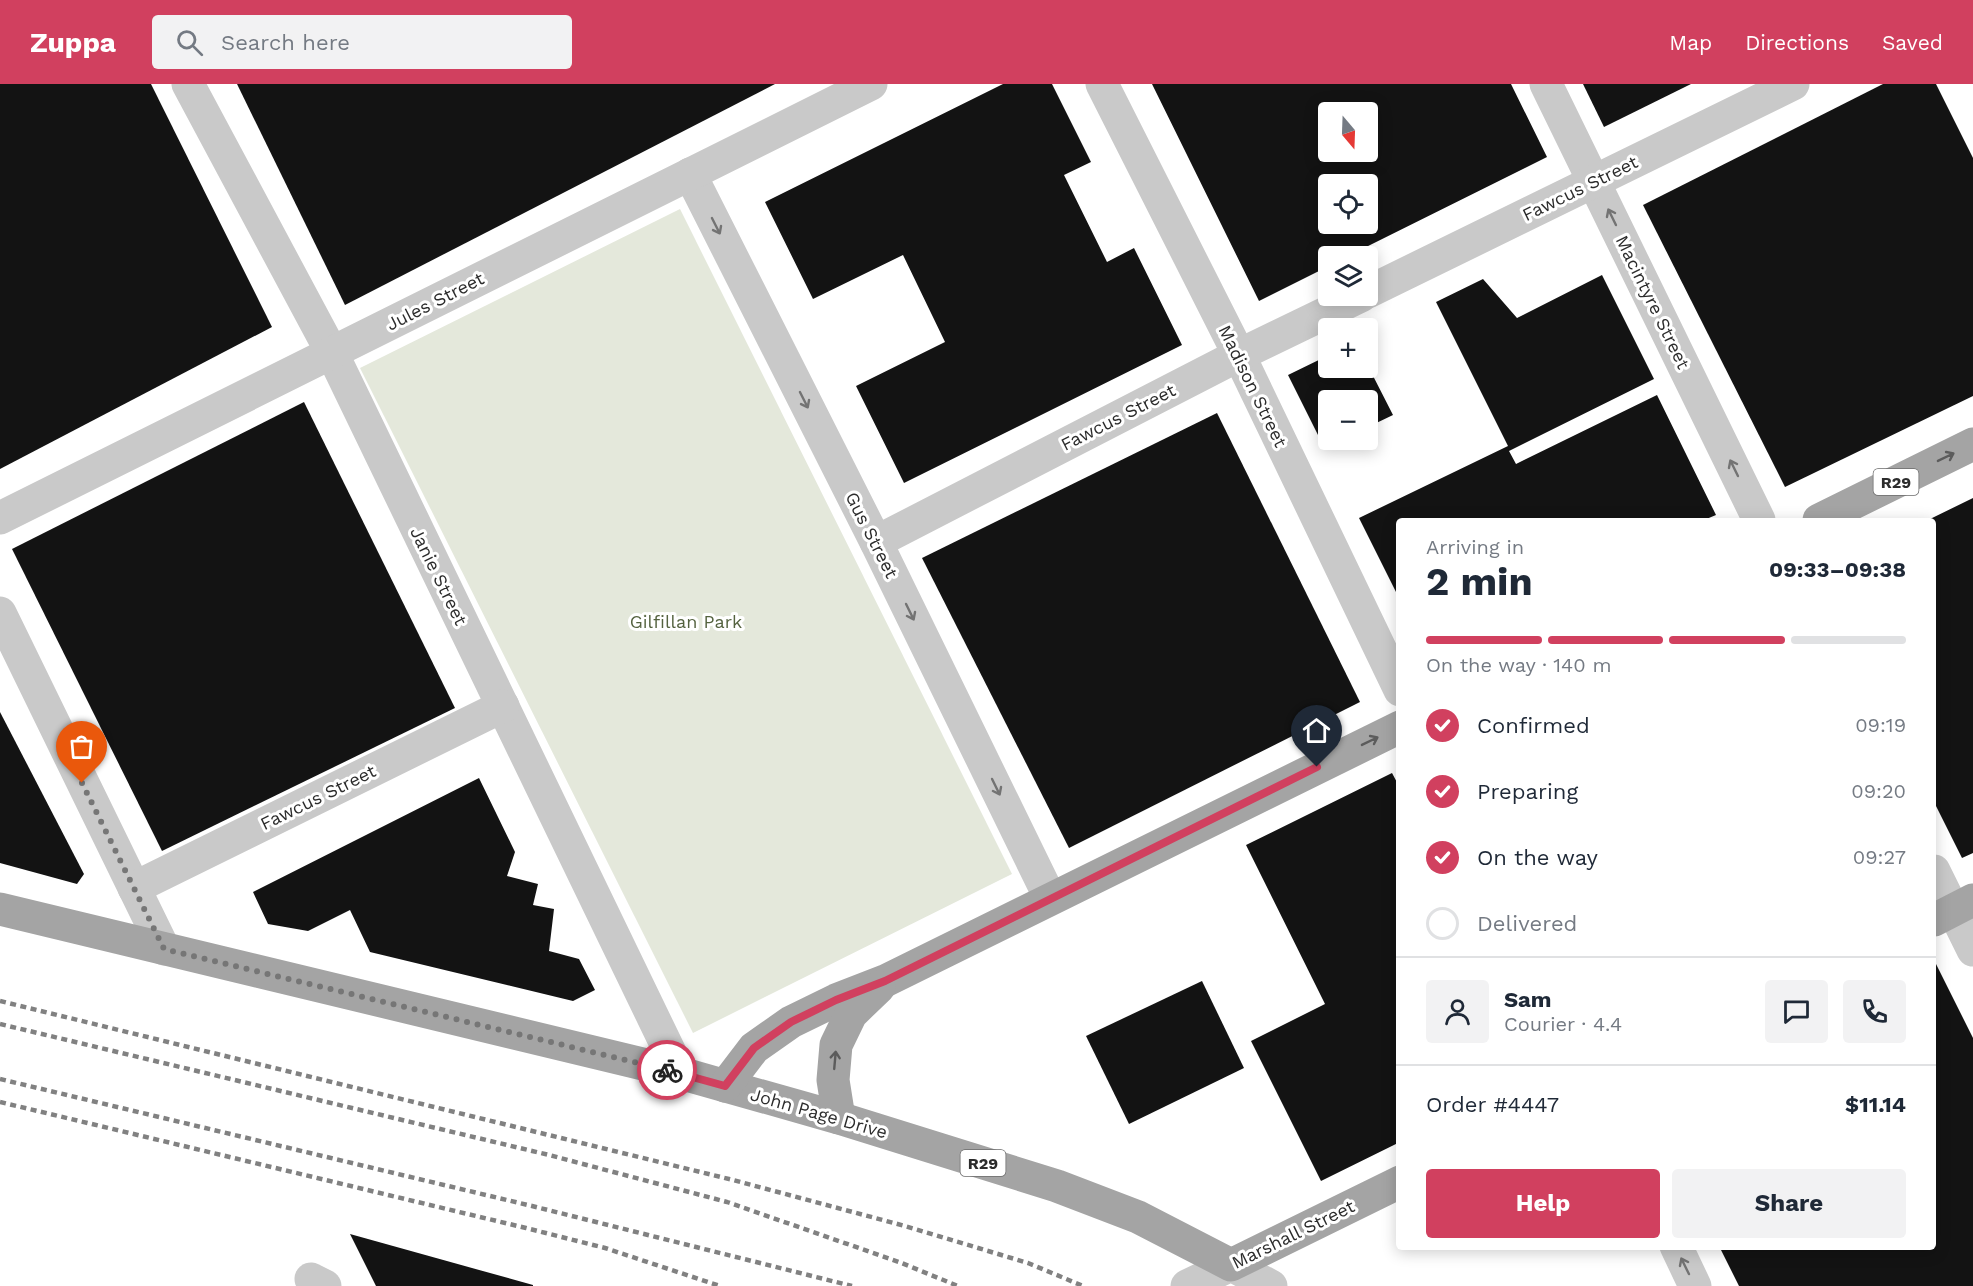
<!DOCTYPE html>
<html lang="en">
<head>
<meta charset="utf-8">
<style>
  body { margin:0; font-family:"Work Sans",sans-serif; background:#f2f2f3; color:#1f2937; height:100vh; display:flex; flex-direction:column; font-size:22px; white-space:nowrap }
  * { box-sizing:border-box; margin:0 }
  p { font-size:20px; color:#747a83 }
  .icon { flex:none; width:33px; height:33px; fill:none; stroke:currentColor; stroke-width:2; stroke-linecap:round; stroke-linejoin:round }
  .map { position:relative; flex:1; overflow:hidden }
  .drawer { position:absolute; left:1396px; top:434px; width:540px; height:732px; display:flex; flex-direction:column; background:#fff; border-radius:6px; box-shadow:0 3px 15px #0003 }
  .drawer>* { flex:none }
  .needle { width:39px; rotate:161deg }
  .fabs { position:absolute; left:1318px; top:18px; display:grid; gap:12px }
  .fabs a { display:grid; place-items:center; width:60px; height:60px; border-radius:6px; background:#fff; box-shadow:0 3px 15px #0003; font-size:30px }
  .pin { position:absolute; display:grid; place-items:center; width:51px; height:51px; color:#fff; margin:-62px -26px; border-radius:50% 50% 50% 0; rotate:-45deg; box-shadow:0 0 6px #0007 }
  .pin .icon { rotate:45deg }
  .courier { position:absolute; display:grid; place-items:center; width:60px; height:60px; margin:-30px; border:4px solid #d1405f; border-radius:50%; background:#fff; color:#222; box-shadow:0 2px 8px #0007 }
  .summary em { font-style:normal; font-weight:700 }
  .summary div { display:flex; flex-direction:column-reverse }
  .summary { display:flex; align-items:center; justify-content:space-between; height:102px; padding:0 30px }
  h1 { font-size:39px; font-weight:700; line-height:45px }
  .bar { display:grid; grid-template-columns:repeat(4,1fr); gap:9px 6px; align-content:center; height:72px; padding:0 30px }
  .bar i { height:8px; border-radius:4px; background:#e0e1e3 }
  .bar .current { background:#d1405f }
  .bar p { grid-column:span 4 }
  .line { display:flex; align-items:center; gap:15px; padding:0 30px; border-top:2px solid #e0e1e3 }
  .line div { flex:1 }
  .round { display:grid; place-items:center; flex:none; width:63px; height:63px; border-radius:6px; background:#f2f2f3 }
  ol { padding:0 30px; list-style:none }
  li { display:flex; align-items:center; gap:18px; height:66px }
  li p { margin-inline-start:auto }
  li .icon { padding:6px; border-radius:50%; background:#d1405f; color:#fff; stroke-width:4 }
  li:last-child { color:#747a83 }
  li i { width:33px; height:33px; border:3px solid #e0e1e3; border-radius:50% }
  .cta { display:flex; gap:12px; margin-top:auto; padding:12px 30px }
  .cta a { flex:1; height:69px; border-radius:6px; background:#d1405f; color:#fff; font-size:24px; font-weight:700; line-height:69px; text-align:center }
  .cta a+a { background:#f2f2f3; color:#1f2937 }
  header { display:flex; align-items:center; gap:36px; box-sizing:border-box; height:84px; padding:0 30px; background:#d1405f; color:#fff }
  header strong { font-size:28px }
  nav { display:flex; gap:33px; margin-inline-start:auto; font-size:21px }
  .search { width:420px; height:54px; background:#f2f2f3; display:flex; align-items:center; gap:15px; box-sizing:border-box; padding:0 21px; border-radius:6px; color:#747a83; font-size:22px }
  .map>svg:first-child { display:block }
  .green { fill:#e4e8db }
  .building { fill:#131313; fill-rule:evenodd }
  .lines { fill:none; stroke-linecap:round; stroke-linejoin:round }
  .minor { stroke:#c9c9c9; stroke-width:33 }
  .major { stroke:#a4a4a4; stroke-width:33 }
  .rail { stroke:#818181; stroke-width:4.5; stroke-dasharray:6 4.5; stroke-linecap:butt }
  .oneway { stroke:#737373 }
  .oneway2 { stroke:#5c5c5c }
  .done { stroke:#767676; stroke-width:6; stroke-dasharray:0 10.8 }
  .route { stroke:#d1405f; stroke-width:8 }
  .labels { text-anchor:middle; dominant-baseline:central; stroke-width:6; stroke-linejoin:round; paint-order:stroke }
  .shield { fill:#fff; stroke:#6b6b6b; stroke-width:1.5 }
  .shield-label { font-size:16px; font-weight:bold; fill:#2c2c2c }
  .street-label { font-size:18px; fill:#2c2c2c; stroke:#fff }
  .park-label { font-size:18px; fill:#54623f; stroke:#fff }
</style>
</head>
<body>
<header>
<strong>Zuppa</strong>
<div class="search"><svg class="icon" aria-label="search" viewBox="0 0 24 24"><circle cx="10" cy="10" r="6"/><path d="M15 15l6 6"/></svg>Search here</div>
<nav><a>Map</a><a>Directions</a><a>Saved</a></nav>
</header>
<div class="map">
<svg width="1973" height="1202" viewBox="0 0 1973 1202">
  <rect width="100%" height="100%" fill="#fff"/>
  <polygon class="green" points="680,125 1012,790 693,949 360,284"/>
  <g class="building">
    <polygon points="0,0 151,0 272,243 0,385"/>
    <polygon points="237,0 775,0 345,221"/>
    <polygon points="1003,0 1052,0 1091,78 1064,91 1107,178 1134,164 1182,261 904,399 856,302 945,258 903,171 813,215 765,118"/>
    <path d="M 1152,0 L 1511,0 L 1547,73 L 1348,172 L 1329,172 L 1329,182 L 1259,217 ZM 1329,28 L 1368,28 L 1368,68 L 1329,68 ZM 1329,100 L 1368,100 L 1368,140 L 1329,140 Z"/>
    <polygon points="1583,0 1691,0 1604,43"/>
    <polygon points="1883,0 1936,0 1973,74 1973,312 1785,403 1643,121"/>
    <polygon points="1602,191 1654,295 1509,367 1516,380 1657,311 1716,431 1704,436 1400,436 1400,516 1359,434 1508,362 1436,218 1483,195 1517,234"/>
    <polygon points="1329,271 1329,284 1369,284 1393,331 1368,343 1368,316 1329,316 1329,356 1344,356 1325,365 1288,291"/>
    <polygon points="304,318 455,624 162,767 12,465"/>
    <polygon points="1217,329 1360,618 1069,764 922,474"/>
    <polygon points="1973,414 1973,769 1962,774 1934,718 1934,436 1928,436"/>
    <polygon points="0,628 84,790 77,800 0,779"/>
    <polygon points="1392,689 1400,704 1400,1058 1321,1097 1251,957 1325,920 1246,761"/>
    <polygon points="479,694 515,768 507,792 538,800 533,821 554,825 549,867 579,875 595,906 573,917 370,868 350,826 308,847 268,840 253,808"/>
    <polygon points="1936,880 1973,954 1973,1202 1739,1202 1719,1162 1934,1162 1934,881"/>
    <polygon points="1202,897 1244,984 1129,1040 1086,952"/>
    <polygon points="350,1150 533,1201 533,1202 376,1202"/>
  </g>
  <g class="lines">
    <g class="minor">
      <polyline points="188,0 332,269 680,989"/>
      <polyline points="1102,0 1239,271 1400,606"/>
      <polyline points="1546,0 1759,436"/>
      <polyline points="690,90 876,458 1050,814"/>
      <polyline points="1368,208 1793,0"/>
      <polyline points="0,434 871,0"/>
      <polyline points="876,458 1239,271 1361,212"/>
      <polyline points="0,529 164,865"/>
      <polyline points="1934,787 1973,866"/>
      <polyline points="134,804 503,622"/>
      <polyline points="1676,1162 1695,1202"/>
      <polyline points="311,1195 325,1202"/>
      <polyline points="1187,1202 1231,1181 1271,1202"/>
    </g>
    <g class="major">
      <polyline points="1819,436 1973,360"/>
      <polyline points="0,825 680,989 839,1034 1057,1102 1138,1133 1231,1181 1400,1098"/>
      <polyline points="1934,836 1973,816"/>
      <polyline points="725,1002 754,964 791,938 836,916 885,897 1400,643"/>
      <polyline points="839,1034 833,996 836,961 851,930 879,903"/>
    </g>
    <g class="rail">
      <polyline points="0,917 733,1096 905,1142 1028,1179 1083,1202"/>
      <polyline points="0,940 549,1071 727,1118 899,1178 958,1202"/>
      <polyline points="0,995 532,1122 852,1202"/>
      <polyline points="0,1018 526,1144 605,1164 720,1202"/>
    </g>
  </g>
  <defs><path id="oneway-shaft" d="M-6 0H5M1.5-3L5.5 0L1.5 3" fill="none" stroke-width="1.6" stroke-linecap="round" stroke-linejoin="round" transform="scale(1.5)"/></defs>
  <g class="oneway">
    <use href="#oneway-shaft" transform="translate(1612 133) rotate(-116)"/>
    <use href="#oneway-shaft" transform="translate(716 142) rotate(63)"/>
    <use href="#oneway-shaft" transform="translate(804 316) rotate(63)"/>
    <use href="#oneway-shaft" transform="translate(1734 384) rotate(-116)"/>
    <use href="#oneway-shaft" transform="translate(910 528) rotate(64)"/>
    <use href="#oneway-shaft" transform="translate(996 703) rotate(64)"/>
    <use href="#oneway-shaft" transform="translate(1685 1182) rotate(-116)"/>
  </g>
  <g class="oneway2">
    <use href="#oneway-shaft" transform="translate(1946 373) rotate(-26)"/>
    <use href="#oneway-shaft" transform="translate(1370 657) rotate(-26)"/>
    <use href="#oneway-shaft" transform="translate(835 976) rotate(-85)"/>
  </g>
  <g class="lines">
    <polyline class="done" points="82,699 164,865 667,986"/>
    <polyline class="route" points="667,986 725,1002 754,964 791,938 836,916 885,897 1317,683"/>
  </g>
  <g class="labels">
    <g class="shield">
      <rect x="1873.5" y="385" width="45" height="26" rx="4.5"/>
      <rect x="960.5" y="1066" width="45" height="26" rx="4.5"/>
    </g>
    <g class="shield-label">
      <text x="1896" y="398">R29</text>
      <text x="983" y="1079">R29</text>
    </g>
    <g class="street-label">
      <text transform="translate(1580 104) rotate(-26)">Fawcus Street</text>
      <text transform="translate(435 217) rotate(-27)">Jules Street</text>
      <text transform="translate(1653 218) rotate(64)">Macintyre Street</text>
      <text transform="translate(1253 302) rotate(64)">Madison Street</text>
      <text transform="translate(1118 333) rotate(-27)">Fawcus Street</text>
      <text transform="translate(872 451) rotate(63)">Gus Street</text>
      <text transform="translate(439 492) rotate(64)">Janie Street</text>
      <text transform="translate(318 713) rotate(-26)">Fawcus Street</text>
      <text transform="translate(819 1029) rotate(16)">John Page Drive</text>
      <text transform="translate(1293 1150) rotate(-26)">Marshall Street</text>
    </g>
    <g class="park-label">
      <text x="686" y="537">Gilfillan Park</text>
    </g>
  </g>
</svg>
<div class="fabs">
<a><svg class="needle" viewBox="-14 -14 28 28"><path d="M0-13l5 13h-10z" fill="#e53935"/><path d="M0 13l5-13h-10z" fill="#747a83"/></svg></a>
<a><svg class="icon" aria-label="locate" viewBox="0 0 24 24"><circle cx="12" cy="12" r="6"/><path d="M12 2v4M12 18v4M2 12h4M18 12h4"/></svg></a>
<a><svg class="icon" aria-label="layers" viewBox="0 0 24 24"><path d="M12 4l9 5-9 5-9-5zM3 14l9 5 9-5"/></svg></a>
<a>+</a>
<a>−</a>
</div>
<div class="pin" style="left:82px;top:699px;background:#ea580c"><svg class="icon" aria-label="bag" viewBox="0 0 24 24"><path d="M5 8h14l-1 12H6zM9 8a3 3 0 0 1 6 0"/></svg></div>
<div class="pin" style="left:1317px;top:683px;background:#1f2937"><svg class="icon" aria-label="home" viewBox="0 0 24 24"><path d="M3 11l9-7 9 7M6 9v11h12V9"/></svg></div>
<div class="courier" style="left:667px;top:986px"><svg class="icon" aria-label="bike" viewBox="0 0 24 24"><circle cx="6" cy="16" r="4"/><circle cx="18" cy="16" r="4"/><path d="M6 16l4-8h5l3 8M10 8l3 8H6M13 5h3"/></svg></div>
<section class="drawer">
<div class="summary"><div><h1>2 min</h1><p>Arriving in</p></div><em>09:33–09:38</em></div>
<div class="bar"><i class="current"></i><i class="current"></i><i class="current"></i><i></i><p>On the way · 140 m</p></div>
<ol>
<li><svg class="icon" aria-label="check" viewBox="0 0 24 24"><path d="M5 12l5 5 9-10"/></svg>Confirmed<p>09:19</p></li>
<li><svg class="icon" aria-label="check" viewBox="0 0 24 24"><path d="M5 12l5 5 9-10"/></svg>Preparing<p>09:20</p></li>
<li><svg class="icon" aria-label="check" viewBox="0 0 24 24"><path d="M5 12l5 5 9-10"/></svg>On the way<p>09:27</p></li>
<li><i></i>Delivered</li>
</ol>
<div class="line" style="height:108px"><a class="round"><svg class="icon" aria-label="person" viewBox="0 0 24 24"><circle cx="12" cy="8" r="4"/><path d="M4 21q1-7 8-7t8 7"/></svg></a><div><b>Sam</b><p>Courier · 4.4</p></div><a class="round"><svg class="icon" aria-label="chat" viewBox="0 0 24 24"><path d="M4 5h16v11H9l-5 4z"/></svg></a><a class="round"><svg class="icon" aria-label="phone" viewBox="0 0 24 24"><path d="M5 4h4l2 5-3 2q2 4 5 5l2-3 5 2v4C11 20 4 13 5 4z"/></svg></a></div>
<div class="line" style="height:78px"><div>Order #4447</div><b>$11.14</b></div>
<div class="cta"><a>Help</a><a>Share</a></div>
</section>
</div>
</body>
</html>
